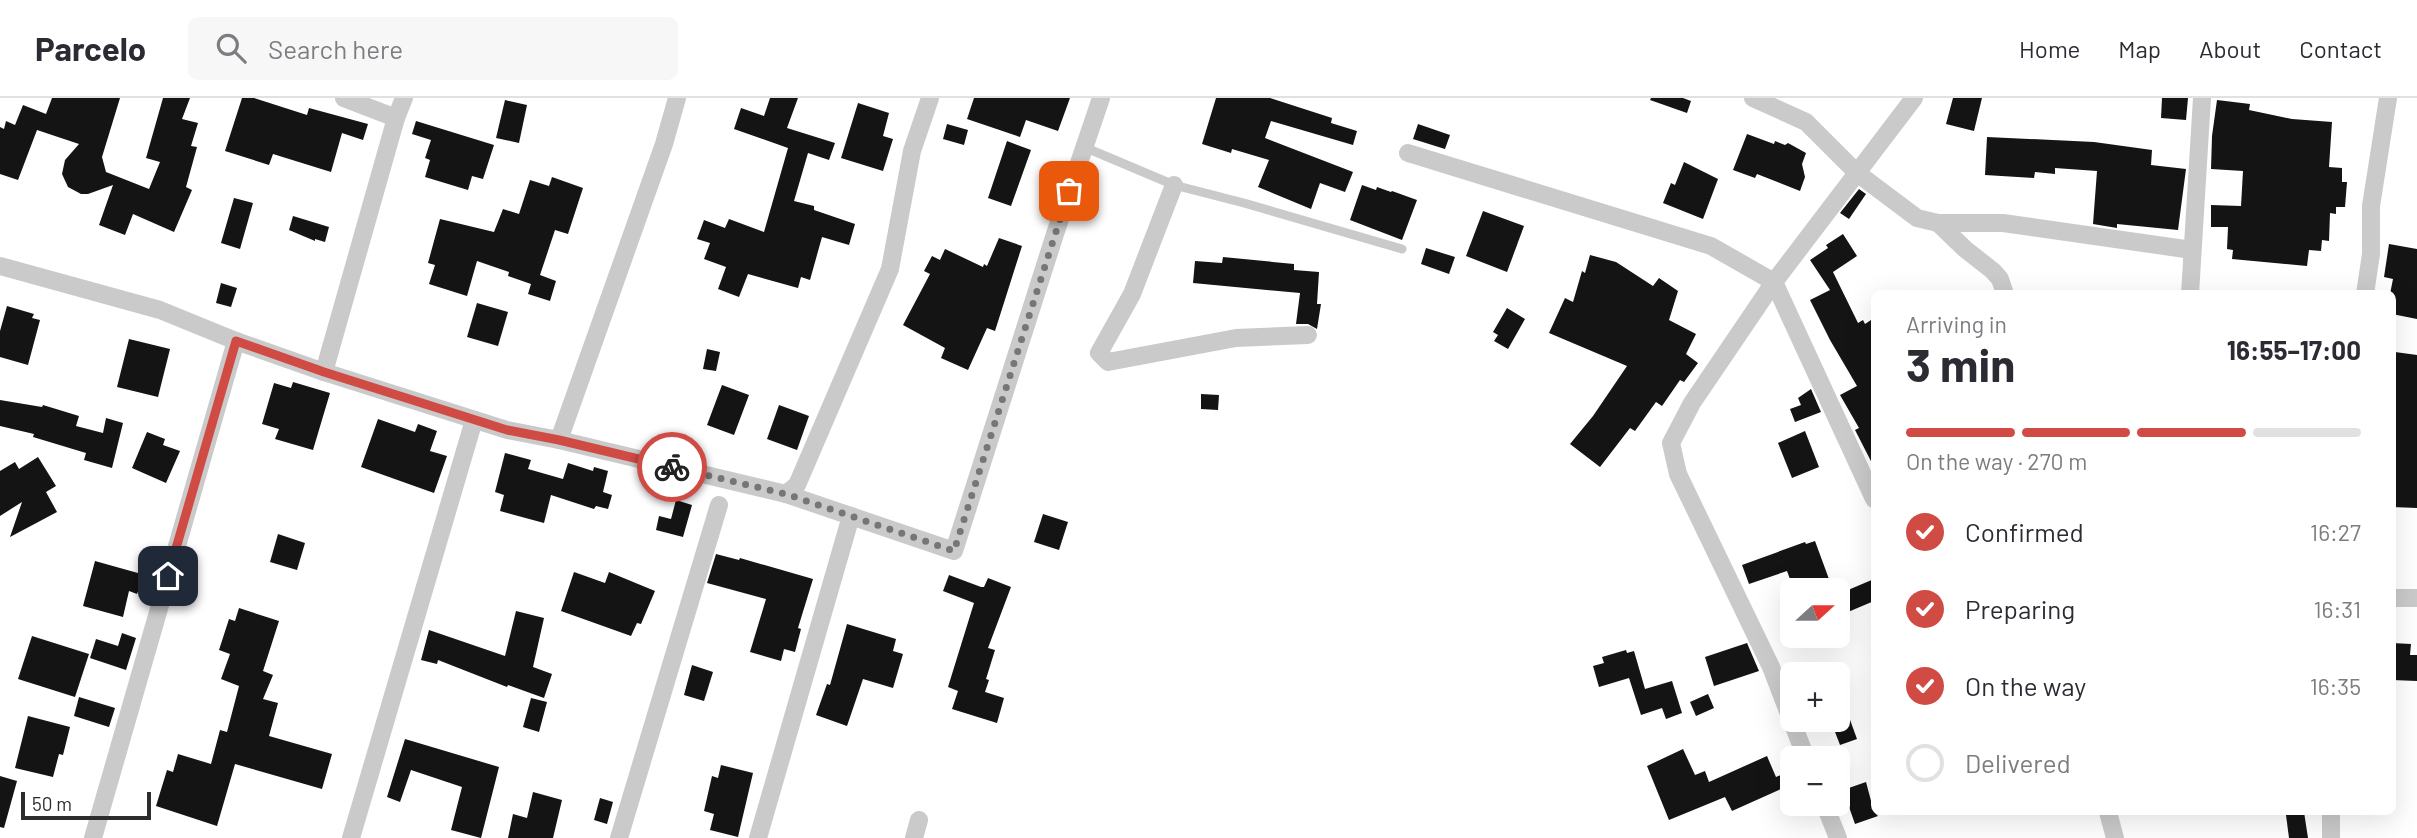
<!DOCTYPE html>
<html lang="en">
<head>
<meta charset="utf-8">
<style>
  body { margin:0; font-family:Barlow,sans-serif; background:#f7f7f7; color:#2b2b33; height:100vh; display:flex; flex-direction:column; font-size:26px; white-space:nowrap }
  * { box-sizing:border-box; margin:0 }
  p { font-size:23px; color:#7c7c81 }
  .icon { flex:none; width:38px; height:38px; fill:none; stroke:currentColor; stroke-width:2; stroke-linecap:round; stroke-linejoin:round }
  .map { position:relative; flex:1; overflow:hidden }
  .details { position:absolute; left:1871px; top:192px; width:525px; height:525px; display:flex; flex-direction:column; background:#fff; border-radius:10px; box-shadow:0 7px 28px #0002 }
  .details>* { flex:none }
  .needle { width:46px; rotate:69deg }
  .controls { position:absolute; left:1780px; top:480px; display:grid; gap:14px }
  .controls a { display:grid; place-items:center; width:70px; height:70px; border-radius:10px; background:#fff; box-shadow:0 7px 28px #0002; font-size:35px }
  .scale { position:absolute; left:21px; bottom:18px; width:130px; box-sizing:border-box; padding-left:7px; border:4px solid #2d2d2d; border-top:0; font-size:19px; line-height:24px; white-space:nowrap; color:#2d2d2d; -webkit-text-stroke:5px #fff; paint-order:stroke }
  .pin { position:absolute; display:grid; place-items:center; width:60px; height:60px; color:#fff; margin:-30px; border-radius:14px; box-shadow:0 4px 10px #0006 }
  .courier { position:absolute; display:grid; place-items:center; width:70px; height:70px; margin:-35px; border:5px solid #d04b44; border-radius:50%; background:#fff; color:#222; box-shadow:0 2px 9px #0007 }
  .head em { font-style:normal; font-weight:700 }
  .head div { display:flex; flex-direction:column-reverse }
  .head { display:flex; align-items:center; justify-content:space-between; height:119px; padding:0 35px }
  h1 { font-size:46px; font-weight:700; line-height:52px }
  .bar { display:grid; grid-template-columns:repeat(4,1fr); gap:10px 7px; align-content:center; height:84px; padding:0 35px }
  .bar i { height:9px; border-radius:5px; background:#e1e1e2 }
  .bar .selected { background:#d04b44 }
  .bar p { grid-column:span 4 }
  ol { padding:0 35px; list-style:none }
  li { display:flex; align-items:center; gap:21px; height:77px }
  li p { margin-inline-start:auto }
  li .icon { padding:7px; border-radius:50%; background:#d04b44; color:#fff; stroke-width:4 }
  li:last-child { color:#7c7c81 }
  li i { width:38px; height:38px; border:4px solid #e1e1e2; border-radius:50% }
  header { display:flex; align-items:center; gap:42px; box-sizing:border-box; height:98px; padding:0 35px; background:#fff; border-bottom:2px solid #e1e1e2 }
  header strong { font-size:33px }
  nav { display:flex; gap:38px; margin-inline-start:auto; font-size:24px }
  .search { width:490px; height:63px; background:#f7f7f7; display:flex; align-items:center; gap:18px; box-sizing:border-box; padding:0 24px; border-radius:10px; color:#7c7c81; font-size:26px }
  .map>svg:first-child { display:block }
  .building { fill:#141414 }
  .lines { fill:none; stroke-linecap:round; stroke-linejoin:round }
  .lane { stroke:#cacaca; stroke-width:9 }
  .street { stroke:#cacaca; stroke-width:18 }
  .done { stroke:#767676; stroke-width:7; stroke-dasharray:0 12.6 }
  .route { stroke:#d04b44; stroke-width:9 }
</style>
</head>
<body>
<header>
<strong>Parcelo</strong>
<div class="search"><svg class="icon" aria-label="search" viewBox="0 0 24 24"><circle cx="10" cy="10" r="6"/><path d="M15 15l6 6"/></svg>Search here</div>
<nav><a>Home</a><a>Map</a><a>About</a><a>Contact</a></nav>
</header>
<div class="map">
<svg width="2417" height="740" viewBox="0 0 2417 740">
  <rect width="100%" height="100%" fill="#fff"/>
  <g class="building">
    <polygon points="52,0 120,0 102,59 106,74 149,91 160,64 146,60 163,0 190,0 182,21 198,25 191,48 197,49 186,89 192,92 174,134 133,116 125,137 99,127 113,87 88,96 81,96 68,89 62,76 65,62 79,46 37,32 18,82 0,76 0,29 4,31 6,23 15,27 23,7 46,16"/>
    <polygon points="242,0 254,0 307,17 309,10 368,26 363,42 342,35 331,74 273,56 269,67 225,53"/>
    <polygon points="770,0 798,0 787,30 835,45 829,62 808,55 794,103 814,108 814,112 855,126 849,147 822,139 810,182 801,179 798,190 748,176 739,199 718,191 726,169 704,161 710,145 697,141 704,122 725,130 729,121 764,134 788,50 734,31 741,10 764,18"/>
    <polygon points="974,0 1070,0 1058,33 1026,22 1020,39 967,21"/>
    <polygon points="1216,0 1270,0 1332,20 1331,25 1357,33 1353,47 1271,23 1265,40 1353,74 1345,94 1320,85 1311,111 1258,89 1269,62 1232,51 1231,55 1202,46"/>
    <polygon points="1651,0 1683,0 1691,3 1687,15 1650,2"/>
    <polygon points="1953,0 1982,0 1974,33 1946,26"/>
    <polygon points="2162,0 2188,0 2186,22 2161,20"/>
    <polygon points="505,2 527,7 519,45 496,40"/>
    <polygon points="2217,2 2250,6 2249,12 2292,21 2332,24 2329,69 2342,70 2342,84 2347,84 2345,109 2336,109 2336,116 2330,115 2329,143 2322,142 2321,153 2309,152 2307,168 2232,161 2233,152 2227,151 2228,129 2211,129 2211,107 2241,108 2243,73 2211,71 2212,38"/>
    <polygon points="858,5 889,15 883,38 893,41 883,73 841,60"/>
    <polygon points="416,23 494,47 483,81 472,78 468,92 425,79 430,62 425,60 431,42 412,36"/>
    <polygon points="947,26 968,32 964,47 943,41"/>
    <polygon points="1418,26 1450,37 1445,51 1413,41"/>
    <polygon points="1747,36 1774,46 1775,43 1785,47 1788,45 1806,55 1802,66 1805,79 1800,93 1757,76 1755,80 1733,72"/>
    <polygon points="1987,39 2094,44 2152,52 2151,67 2186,71 2178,132 2117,126 2117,130 2093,126 2097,73 2055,70 2055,76 2035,74 2034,80 1985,77"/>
    <polygon points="1007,43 1031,52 1011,108 988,100"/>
    <polygon points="1684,64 1718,81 1703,121 1663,105 1671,85 1675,87"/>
    <polygon points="552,79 583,90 568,136 555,132 540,177 556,183 550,203 528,196 531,186 508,178 509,174 477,163 467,198 429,186 435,167 428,165 440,121 494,134 503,111 519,116 530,82 549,88"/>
    <polygon points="1362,87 1376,92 1377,89 1391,94 1392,93 1417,102 1402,142 1350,122"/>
    <polygon points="1859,91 1866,96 1849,121 1840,115"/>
    <polygon points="234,100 253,105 240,151 221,145"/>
    <polygon points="1483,113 1524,128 1507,174 1466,158"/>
    <polygon points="293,118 329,129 325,144 315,141 315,143 289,132"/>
    <polygon points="1843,136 1857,158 1833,174 1858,225 1863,222 1865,226 1874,220 1874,369 1855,332 1859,330 1840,297 1857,288 1830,242 1810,202 1830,192 1810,162 1828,150 1826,147"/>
    <polygon points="999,140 1022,148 995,233 987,230 968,272 941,260 945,250 903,227 930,176 924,173 932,158 940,162 945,151 983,169 984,166 987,168"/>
    <polygon points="2389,146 2417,151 2417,221 2392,216 2392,196 2390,196 2393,181 2384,179"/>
    <polygon points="1426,150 1455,159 1449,176 1421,166"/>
    <polygon points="1590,157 1616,164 1653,188 1659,180 1678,193 1669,222 1696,236 1686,256 1698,265 1684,284 1680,282 1662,308 1656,304 1635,333 1630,330 1600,369 1570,346 1593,318 1627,268 1549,235 1565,200 1573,204 1582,173 1585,175"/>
    <polygon points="1223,159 1294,166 1294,172 1319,174 1317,206 1321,206 1317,231 1308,226 1296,226 1300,195 1193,185 1195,163 1222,165"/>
    <polygon points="221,185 237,190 231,209 216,205"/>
    <polygon points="477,205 508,214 498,248 467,239"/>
    <polygon points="7,208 34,216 32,220 40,222 28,267 0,259 0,233"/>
    <polygon points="1507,210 1525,221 1508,251 1494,243 1498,237 1493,234"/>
    <polygon points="129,241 170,251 158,299 117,289"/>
    <polygon points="707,251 720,254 716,273 703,271"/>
    <polygon points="2395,254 2417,257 2417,410 2392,409 2392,280"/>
    <polygon points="293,284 330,295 313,352 275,341 279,331 262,326 274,285 291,290"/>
    <polygon points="722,287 749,297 734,337 707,327"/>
    <polygon points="1811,291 1821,314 1795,324 1790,311 1801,307 1798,300"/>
    <polygon points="1201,296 1219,297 1218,312 1201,311"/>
    <polygon points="0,302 42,309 43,307 79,318 76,328 103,335 106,320 123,325 112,370 84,362 86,355 33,339 34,336 0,328"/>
    <polygon points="779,307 809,318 797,352 767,341"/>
    <polygon points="378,321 415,334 418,326 437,333 430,353 447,358 434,395 361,369"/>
    <polygon points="1805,333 1819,369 1792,380 1778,345"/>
    <polygon points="147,334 165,341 163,347 180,353 166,385 132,370"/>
    <polygon points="505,355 531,362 528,371 563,381 568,365 593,373 594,369 608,373 603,394 612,397 608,411 596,408 594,411 551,397 544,425 500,413 504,397 495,394"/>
    <polygon points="38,359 56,388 46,394 57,414 10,439 22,404 0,418 0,373 15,364 19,371"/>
    <polygon points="676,402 692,407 683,439 656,432 659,418 671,421"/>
    <polygon points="1043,416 1068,424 1059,452 1034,444"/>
    <polygon points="278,436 305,445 297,472 270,464"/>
    <polygon points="1815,443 1833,492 1794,492 1787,473 1749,486 1742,467 1805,444 1806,446"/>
    <polygon points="716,456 739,462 740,460 813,481 798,530 801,531 795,554 784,551 781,563 750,554 766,501 707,485"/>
    <polygon points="95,463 145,477 137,496 129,493 123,519 83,508"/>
    <polygon points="574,474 605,485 609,474 655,493 641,526 637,525 631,538 561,513"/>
    <polygon points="949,477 981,489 984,489 988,480 1011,489 988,550 995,552 986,581 989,582 985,594 1004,600 997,625 952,611 958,593 948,589 974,505 943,493"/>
    <polygon points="1874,481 1874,503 1848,514 1841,495"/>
    <polygon points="239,510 279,523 263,573 273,577 263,601 278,605 269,638 332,656 322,691 235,666 217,728 156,708 167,672 173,674 178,656 211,666 220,632 227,634 239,588 221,581 230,556 219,552 229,521 235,523"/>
    <polygon points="516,513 544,520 533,569 552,576 544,600 508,587 507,589 438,562 437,566 421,562 429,532 505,558"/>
    <polygon points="847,526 896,541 893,553 903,556 893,590 863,581 847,628 816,617 827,586 830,587"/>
    <polygon points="122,535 136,540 126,572 90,560 96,541 118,548"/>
    <polygon points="32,538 89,556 75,599 18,581"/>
    <polygon points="1747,545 1759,573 1714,588 1705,559"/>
    <polygon points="2392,545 2411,546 2410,557 2417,557 2417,583 2392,582"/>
    <polygon points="1626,552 1627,555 1634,553 1645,591 1672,583 1682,615 1666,621 1662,610 1641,617 1629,580 1599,589 1593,568 1604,565 1602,559"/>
    <polygon points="692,567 713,574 704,603 684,597"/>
    <polygon points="1708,596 1714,610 1696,618 1690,604"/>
    <polygon points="79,599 115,610 109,629 74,618"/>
    <polygon points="531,600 547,604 539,634 523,629"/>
    <polygon points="28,618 70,629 63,657 59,656 53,679 15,670"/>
    <polygon points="1849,619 1857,641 1840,647 1832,626"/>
    <polygon points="405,641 499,669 481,740 451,732 462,689 411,672 400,704 387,699"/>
    <polygon points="1683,651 1695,677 1705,673 1709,684 1767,658 1776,679 1792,672 1792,686 1732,713 1725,699 1669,722 1647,668"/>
    <polygon points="721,667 753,675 738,739 710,732 714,716 704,713 712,678 718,680"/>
    <polygon points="0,678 17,683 4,730 0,729"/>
    <polygon points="1866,684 1874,714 1878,718 1855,726 1843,692"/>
    <polygon points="533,694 562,702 553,740 508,740 513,716 527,720"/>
    <polygon points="600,700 613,704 607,726 594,722"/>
    <polygon points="2304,714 2308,740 2289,740 2286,717"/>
  </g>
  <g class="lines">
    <polyline class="lane" points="1084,49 1174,87 1244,105 1402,151"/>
    <g class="street">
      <polyline points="344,0 396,20"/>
      <polyline points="1753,0 1806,24 1857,75 1917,120 1938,125 2003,125 2192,152"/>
      <polyline points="1408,55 1711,148 1774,184 1874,401"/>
      <polyline points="1174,87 1132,196 1099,255 1108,264 1236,240 1308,237"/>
      <polyline points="1938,125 1965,151 1993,173 2000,181 2005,196"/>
      <polyline points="0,168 160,212 236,243 324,274 507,332 559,342 786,396 954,453 1055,136 1101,0"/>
      <polyline points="2190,196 2202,0"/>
      <polyline points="2365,196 2371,156 2371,108 2388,0"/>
      <polyline points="324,274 396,20 404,0"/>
      <polyline points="559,342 664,46 677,0"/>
      <polyline points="786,396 797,387 890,171 912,53 930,0"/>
      <polyline points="2392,500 2417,500"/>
      <polyline points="1806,660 1771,569 1678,376 1671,345 1692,305 1774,184 1914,0"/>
      <polyline points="1824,705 1838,740"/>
      <polyline points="2108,714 2115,740"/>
      <polyline points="93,740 236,243"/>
      <polyline points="351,740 474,322"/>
      <polyline points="619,740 719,407"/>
      <polyline points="758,740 851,418"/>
      <polyline points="914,740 919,722"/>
      <polyline points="2331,740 2331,714"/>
    </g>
  </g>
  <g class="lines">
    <polyline class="done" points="672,369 786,396 954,453 1069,93"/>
    <polyline class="route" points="168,478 236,243 324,274 507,332 559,342 672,369"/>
  </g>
</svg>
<div class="controls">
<a><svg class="needle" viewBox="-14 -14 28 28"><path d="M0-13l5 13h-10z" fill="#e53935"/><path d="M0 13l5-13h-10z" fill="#7c7c81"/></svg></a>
<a>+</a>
<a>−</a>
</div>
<div class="scale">50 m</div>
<div class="pin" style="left:1069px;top:93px;background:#ea580c"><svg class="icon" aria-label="bag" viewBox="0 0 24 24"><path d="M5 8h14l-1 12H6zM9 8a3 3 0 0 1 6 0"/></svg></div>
<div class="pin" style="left:168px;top:478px;background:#1f2937"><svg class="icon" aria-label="home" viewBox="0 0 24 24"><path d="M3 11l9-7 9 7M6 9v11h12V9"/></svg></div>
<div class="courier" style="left:672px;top:369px"><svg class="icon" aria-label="bike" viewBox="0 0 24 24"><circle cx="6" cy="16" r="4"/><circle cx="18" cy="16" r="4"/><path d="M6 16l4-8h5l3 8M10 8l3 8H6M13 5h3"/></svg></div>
<section class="details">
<div class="head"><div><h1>3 min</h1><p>Arriving in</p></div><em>16:55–17:00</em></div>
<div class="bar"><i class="selected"></i><i class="selected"></i><i class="selected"></i><i></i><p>On the way · 270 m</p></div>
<ol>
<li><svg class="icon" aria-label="check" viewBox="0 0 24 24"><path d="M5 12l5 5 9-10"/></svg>Confirmed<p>16:27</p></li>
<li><svg class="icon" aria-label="check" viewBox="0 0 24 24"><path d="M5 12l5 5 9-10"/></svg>Preparing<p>16:31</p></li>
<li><svg class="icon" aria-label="check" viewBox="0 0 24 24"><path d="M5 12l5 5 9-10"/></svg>On the way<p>16:35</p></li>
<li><i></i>Delivered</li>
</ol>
</section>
</div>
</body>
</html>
